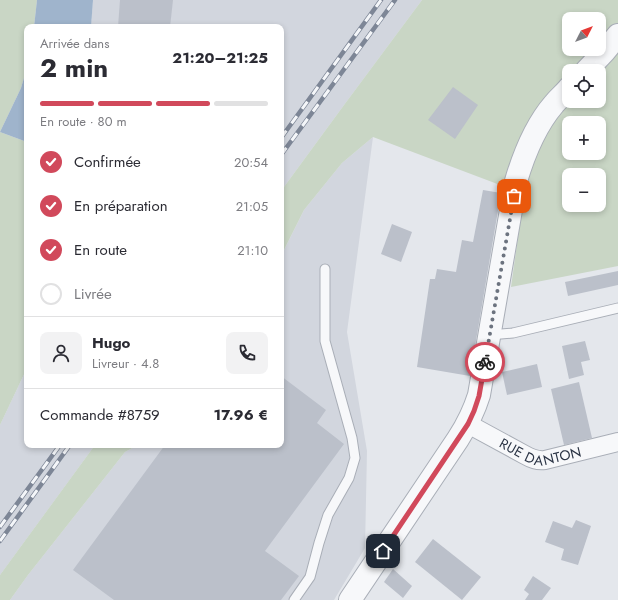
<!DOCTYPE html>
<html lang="fr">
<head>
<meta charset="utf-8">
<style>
  body { margin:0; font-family:Jost,sans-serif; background:#f2f2f3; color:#2b2b33; height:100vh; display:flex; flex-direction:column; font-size:15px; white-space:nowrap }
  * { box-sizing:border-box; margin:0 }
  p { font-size:13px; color:#7c7c81 }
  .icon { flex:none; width:22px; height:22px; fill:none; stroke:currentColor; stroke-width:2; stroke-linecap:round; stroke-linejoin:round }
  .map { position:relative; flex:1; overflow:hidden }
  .panel { position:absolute; left:24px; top:24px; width:260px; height:424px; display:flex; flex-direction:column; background:#fff; border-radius:8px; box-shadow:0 2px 6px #0003 }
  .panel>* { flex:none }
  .needle { width:26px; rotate:48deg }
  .controls { position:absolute; left:562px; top:12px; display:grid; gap:8px }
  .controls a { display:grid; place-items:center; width:44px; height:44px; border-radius:8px; background:#fff; box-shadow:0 2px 6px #0003; font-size:20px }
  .pin { position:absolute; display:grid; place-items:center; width:34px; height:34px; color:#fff; margin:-17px; border-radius:8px; box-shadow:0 2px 6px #0006 }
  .courier { position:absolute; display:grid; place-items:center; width:40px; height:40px; margin:-20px; border:3px solid #d1495b; border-radius:50%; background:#fff; color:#222; box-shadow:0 1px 5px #0007 }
  .summary em { font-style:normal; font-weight:700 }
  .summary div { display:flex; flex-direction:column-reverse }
  .summary { display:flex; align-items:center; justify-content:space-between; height:68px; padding:0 16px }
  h1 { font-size:26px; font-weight:700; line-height:30px }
  .bar { display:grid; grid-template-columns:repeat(4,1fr); gap:6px 4px; align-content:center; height:48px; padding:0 16px }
  .bar i { height:5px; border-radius:3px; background:#e1e1e2 }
  .bar .active { background:#d1495b }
  .bar p { grid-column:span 4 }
  .line { display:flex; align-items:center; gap:10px; padding:0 16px; border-top:1px solid #e1e1e2 }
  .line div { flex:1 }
  .round { display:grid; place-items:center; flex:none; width:42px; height:42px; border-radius:8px; background:#f2f2f3 }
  ol { padding:0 16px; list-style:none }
  li { display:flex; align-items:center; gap:12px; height:44px }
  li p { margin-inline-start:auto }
  li .icon { padding:4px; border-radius:50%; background:#d1495b; color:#fff; stroke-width:4 }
  li:last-child { color:#7c7c81 }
  li i { width:22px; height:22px; border:2px solid #e1e1e2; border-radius:50% }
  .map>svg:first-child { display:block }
  .built { fill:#d2d6de }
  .green { fill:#c9d6c5; fill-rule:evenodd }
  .water { fill:#9fb4cc }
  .building { fill:#bbc0ca }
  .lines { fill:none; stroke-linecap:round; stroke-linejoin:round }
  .service-casing { stroke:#a9aeb7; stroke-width:11 }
  .minor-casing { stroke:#a9aeb7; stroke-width:20 }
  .tertiary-casing { stroke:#a9aeb7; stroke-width:24 }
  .service { stroke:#f7f8fa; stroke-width:9 }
  .minor { stroke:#f7f8fa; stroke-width:18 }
  .tertiary { stroke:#f7f8fa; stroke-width:22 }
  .rail-casing { stroke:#7d8696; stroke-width:4.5 }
  .rail { stroke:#f4f6f9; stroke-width:3; stroke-dasharray:9; stroke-linecap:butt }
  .done { stroke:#6c737f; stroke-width:4; stroke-dasharray:0 7.2 }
  .route { stroke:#d1495b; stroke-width:5 }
  .labels { text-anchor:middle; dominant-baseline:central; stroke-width:3; stroke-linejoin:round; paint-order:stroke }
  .street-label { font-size:14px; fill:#2b3445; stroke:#f4f6f9 }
</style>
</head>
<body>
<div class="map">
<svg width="618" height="600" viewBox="0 0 618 600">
  <rect width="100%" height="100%" fill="#e4e7ec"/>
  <g class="built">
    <polygon points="93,0 422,0 344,105 281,191 281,27 91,27"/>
    <polygon points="373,137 347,332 367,451 365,548 334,600 10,600 28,575 125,452 138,445 281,445 281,256 304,210 342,163"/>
    <polygon points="27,368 27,445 95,445 0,575 0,425"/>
  </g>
  <g class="green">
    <polygon points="0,0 37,0 34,27 27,27 27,68 21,88 0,132 27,142 27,368 0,425"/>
    <path d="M 422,0 L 618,0 L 618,266 L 511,287 L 524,194 L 373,137 L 342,163 L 304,210 L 281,256 L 281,191 L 344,105 ZM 569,19 L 599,19 L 599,49 L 569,49 ZM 569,71 L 599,71 L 599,101 L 569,101 ZM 569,123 L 599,123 L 599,153 L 569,153 ZM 569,175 L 599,175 L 599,205 L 569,205 Z"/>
    <polygon points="95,445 138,445 125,452 28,575 10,600 0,600 0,575"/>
  </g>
  <g class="water">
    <polygon points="37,0 93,0 91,27 34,27"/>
    <polygon points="27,68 27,142 0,132 21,88"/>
  </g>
  <g class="building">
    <polygon points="120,0 173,0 170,27 118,27"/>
    <polygon points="453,87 478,105 455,139 428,120"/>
    <polygon points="483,190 501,193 470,376 417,367 430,279 435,279 437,269 456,272 462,240 473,242"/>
    <polygon points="392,224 412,232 401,262 381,254"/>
    <polygon points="618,271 618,285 568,296 565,282"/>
    <polygon points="585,341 590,360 581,362 584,375 569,379 562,346"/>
    <polygon points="537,364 542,387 507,395 502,372"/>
    <polygon points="281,376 326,410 317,423 344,444 265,551 299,576 281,600 114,600 73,570 165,445 281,445"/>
    <polygon points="579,382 592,438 564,445 551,389"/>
    <polygon points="576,520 591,526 578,565 561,560 564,549 545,542 553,521 572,528"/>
    <polygon points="433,539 481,577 462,600 415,562"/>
    <polygon points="393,569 412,586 403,598 384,582"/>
    <polygon points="533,576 551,588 542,600 525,600 529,594 524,590"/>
  </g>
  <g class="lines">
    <g class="service-casing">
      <g id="service">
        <polyline points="489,335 513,333 618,308"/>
        <polyline points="294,600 310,577 319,543 328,515 349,478 355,458 352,438 325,341 325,269"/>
      </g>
    </g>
    <g class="minor-casing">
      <g id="minor">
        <path id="s1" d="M 468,424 L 525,455 C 532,459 537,461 545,460 L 618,442"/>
      </g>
    </g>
    <g class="tertiary-casing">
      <g id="tertiary">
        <polyline points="586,71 604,52 618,35"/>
        <path d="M 350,600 L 458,439 C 467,425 474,411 479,395 L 516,181 C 524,154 535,126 554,104 C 558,99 564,94 569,88"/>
      </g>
    </g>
    <use href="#service" class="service"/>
    <use href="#minor" class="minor"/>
    <use href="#tertiary" class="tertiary"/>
    <g class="rail-casing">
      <g id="rail">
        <polyline points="281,138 381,0"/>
        <polyline points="281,155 395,0"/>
        <polyline points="0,527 60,445"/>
        <polyline points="0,541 70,445"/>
      </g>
    </g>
    <use href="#rail" class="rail"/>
  </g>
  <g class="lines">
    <polyline class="done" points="485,362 514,196"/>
    <polyline class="route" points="383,551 468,424 474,411 479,396 485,362"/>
  </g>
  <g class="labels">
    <g class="street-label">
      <text stroke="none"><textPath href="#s1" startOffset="80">RUE DANTON</textPath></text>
    </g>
  </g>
</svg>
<div class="controls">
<a><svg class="needle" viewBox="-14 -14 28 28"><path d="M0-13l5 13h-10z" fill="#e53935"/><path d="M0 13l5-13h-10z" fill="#7c7c81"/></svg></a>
<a><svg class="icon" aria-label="locate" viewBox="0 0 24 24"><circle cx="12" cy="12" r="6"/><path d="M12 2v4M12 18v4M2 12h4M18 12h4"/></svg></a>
<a>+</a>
<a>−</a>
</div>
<div class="pin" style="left:514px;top:196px;background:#ea580c"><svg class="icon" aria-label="bag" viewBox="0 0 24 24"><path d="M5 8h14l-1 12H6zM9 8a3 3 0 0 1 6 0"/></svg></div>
<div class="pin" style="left:383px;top:551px;background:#1f2937"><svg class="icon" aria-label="home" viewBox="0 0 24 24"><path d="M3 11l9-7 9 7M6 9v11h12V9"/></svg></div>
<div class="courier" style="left:485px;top:362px"><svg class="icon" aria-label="bike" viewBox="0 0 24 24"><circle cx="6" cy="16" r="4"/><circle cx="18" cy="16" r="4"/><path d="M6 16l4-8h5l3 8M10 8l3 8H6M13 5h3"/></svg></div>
<section class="panel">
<div class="summary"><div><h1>2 min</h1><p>Arrivée dans</p></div><em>21:20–21:25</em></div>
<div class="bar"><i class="active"></i><i class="active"></i><i class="active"></i><i></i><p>En route · 80 m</p></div>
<ol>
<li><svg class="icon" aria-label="check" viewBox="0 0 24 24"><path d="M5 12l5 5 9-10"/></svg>Confirmée<p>20:54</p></li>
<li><svg class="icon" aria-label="check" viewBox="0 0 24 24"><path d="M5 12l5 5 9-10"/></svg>En préparation<p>21:05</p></li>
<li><svg class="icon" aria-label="check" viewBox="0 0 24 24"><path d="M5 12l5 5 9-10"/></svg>En route<p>21:10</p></li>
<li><i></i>Livrée</li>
</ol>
<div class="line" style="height:72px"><a class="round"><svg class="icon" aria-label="person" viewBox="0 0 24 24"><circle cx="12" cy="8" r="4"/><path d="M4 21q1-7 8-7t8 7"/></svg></a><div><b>Hugo</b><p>Livreur · 4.8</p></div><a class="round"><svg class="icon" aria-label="phone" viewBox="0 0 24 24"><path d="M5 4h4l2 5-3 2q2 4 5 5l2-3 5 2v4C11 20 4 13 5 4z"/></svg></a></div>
<div class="line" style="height:52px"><div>Commande #8759</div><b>17.96 €</b></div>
</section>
</div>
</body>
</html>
